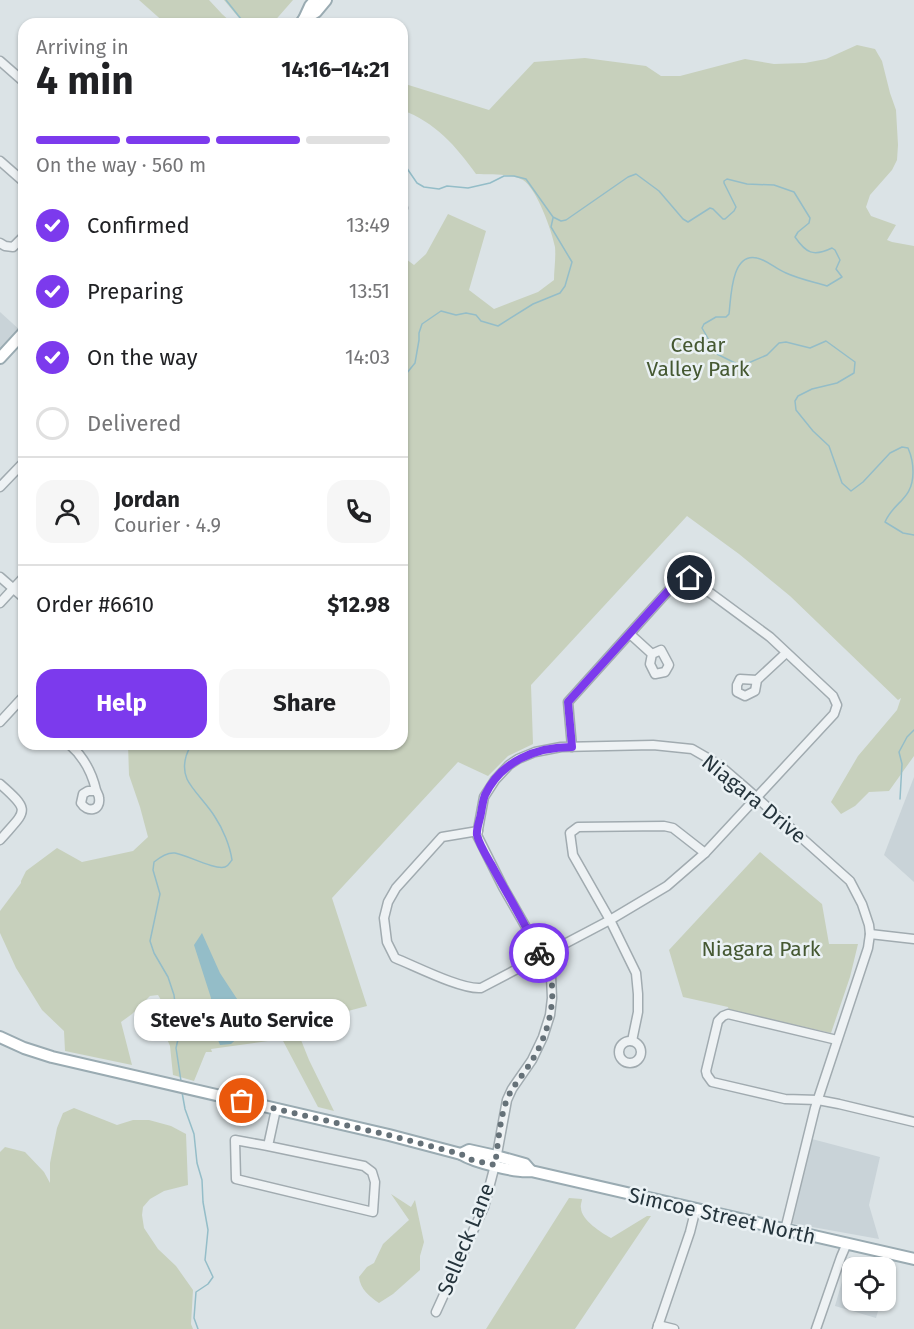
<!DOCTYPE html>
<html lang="en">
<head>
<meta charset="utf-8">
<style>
  body { margin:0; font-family:"Fira Sans",sans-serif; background:#f6f6f6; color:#202124; height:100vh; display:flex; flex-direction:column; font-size:22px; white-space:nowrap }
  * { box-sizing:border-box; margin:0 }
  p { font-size:20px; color:#757577 }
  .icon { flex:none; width:33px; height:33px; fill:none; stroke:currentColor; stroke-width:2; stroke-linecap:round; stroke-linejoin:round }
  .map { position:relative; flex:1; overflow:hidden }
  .side { position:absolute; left:18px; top:18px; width:390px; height:732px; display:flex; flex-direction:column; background:#fff; border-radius:18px; box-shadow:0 2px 4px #0004 }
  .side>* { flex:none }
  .controls { position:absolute; left:842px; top:1257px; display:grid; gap:12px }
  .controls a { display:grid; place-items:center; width:54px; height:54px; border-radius:12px; background:#fff; box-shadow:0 2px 4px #0004; font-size:30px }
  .pin { position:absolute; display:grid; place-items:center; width:51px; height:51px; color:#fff; margin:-26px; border:3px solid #fff; border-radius:50%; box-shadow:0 2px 6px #0007 }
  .courier { position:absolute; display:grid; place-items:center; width:60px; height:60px; margin:-30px; border:4px solid #7c3aed; border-radius:50%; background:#fff; color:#222; box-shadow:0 2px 8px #0007 }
  .bubble { position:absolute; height:42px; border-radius:18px; background:#fff; box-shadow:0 2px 4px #0004; font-size:20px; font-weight:700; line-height:42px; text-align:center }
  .overview em { font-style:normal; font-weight:700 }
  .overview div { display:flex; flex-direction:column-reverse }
  .overview { display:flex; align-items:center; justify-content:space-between; height:102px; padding:0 18px }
  h1 { font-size:39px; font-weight:700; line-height:45px }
  .bar { display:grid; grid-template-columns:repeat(4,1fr); gap:9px 6px; align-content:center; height:72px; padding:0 18px }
  .bar i { height:8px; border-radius:4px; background:#e0e0e0 }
  .bar .active { background:#7c3aed }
  .bar p { grid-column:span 4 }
  .line { display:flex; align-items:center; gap:15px; padding:0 18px; border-top:2px solid #e0e0e0 }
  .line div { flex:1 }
  .round { display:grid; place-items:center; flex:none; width:63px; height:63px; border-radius:18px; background:#f6f6f6 }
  ol { padding:0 18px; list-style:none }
  li { display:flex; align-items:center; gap:18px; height:66px }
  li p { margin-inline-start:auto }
  li .icon { padding:6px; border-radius:50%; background:#7c3aed; color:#fff; stroke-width:4 }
  li:last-child { color:#757577 }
  li i { width:33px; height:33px; border:3px solid #e0e0e0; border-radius:50% }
  .button { display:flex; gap:12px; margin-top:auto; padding:12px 18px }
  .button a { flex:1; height:69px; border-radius:18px; background:#7c3aed; color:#fff; font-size:24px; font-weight:700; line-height:69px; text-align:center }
  .button a+a { background:#f6f6f6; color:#202124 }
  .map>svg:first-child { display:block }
  .built { fill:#c9d3d8 }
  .green { fill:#c7d0bc }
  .water { fill:#94bdc8 }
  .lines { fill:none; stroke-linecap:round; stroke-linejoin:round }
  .stream { stroke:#94bdc8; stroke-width:1.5 }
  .minor-casing { stroke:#a1abb0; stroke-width:11 }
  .major-casing { stroke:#9aabb2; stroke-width:14 }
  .minor { stroke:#eef2f4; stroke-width:8 }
  .major { stroke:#fff; stroke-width:10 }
  .done { stroke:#657178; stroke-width:6; stroke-dasharray:0 10.8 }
  .route { stroke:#7c3aed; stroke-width:8 }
  .labels { text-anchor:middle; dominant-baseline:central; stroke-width:5; stroke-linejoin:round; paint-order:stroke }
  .park-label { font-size:21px; fill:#455832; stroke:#eaf1f4 }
  .street-label { font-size:21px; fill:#25343c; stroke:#eaf1f4 }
</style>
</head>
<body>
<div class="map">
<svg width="914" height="1329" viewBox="0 0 914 1329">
  <rect width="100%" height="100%" fill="#dbe3e6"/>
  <g class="built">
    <polygon points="0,312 22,332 0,358"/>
    <polygon points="914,777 914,882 884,855"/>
    <polygon points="812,1139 880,1157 869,1205 879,1239 790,1223"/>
    <polygon points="849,1257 890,1269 885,1287 885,1268 852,1268 852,1300 881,1301 876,1318 835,1306"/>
  </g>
  <g class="green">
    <polygon points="139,0 209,0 222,14 233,24 166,24"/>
    <polygon points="224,0 293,0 272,24 244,24"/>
    <path d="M 857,45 L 875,49 L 882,61 L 890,93 L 896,110 L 898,145 L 897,160 L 892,170 L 870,195 L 866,207 L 871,216 L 896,225 L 887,240 L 892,242 L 914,246 L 914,756 L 889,791 L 869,792 L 855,806 L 841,814 L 831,802 L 858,756 L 897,710 L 901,698 L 898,700 L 790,596 L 739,554 L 687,516 L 531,685 L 533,744 L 508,756 L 488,776 L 458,762 L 332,898 L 367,1006 L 295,1025 L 309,1060 L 334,1111 L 318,1107 L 282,1039 L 211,1049 L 212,1052 L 206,1052 L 205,1054 L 194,1081 L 173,1075 L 170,1046 L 165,1034 L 166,1011 L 164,1005 L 158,995 L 150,996 L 132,1014 L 121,1022 L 132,1065 L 65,1051 L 64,1031 L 42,1010 L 16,968 L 0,933 L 0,911 L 21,883 L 21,881 L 26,871 L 57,848 L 82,862 L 133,851 L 148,837 L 140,807 L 129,775 L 128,744 L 402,744 L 402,256 L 414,265 L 426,254 L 448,214 L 486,231 L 469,290 L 494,309 L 538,292 L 554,280 C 554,270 556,258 555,247 C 552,231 537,189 523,180 C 510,173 490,175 476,174 C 456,146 435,122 402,110 L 402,83 L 489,110 L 534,62 L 585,58 L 646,66 L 661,76 L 680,76 L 745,59 L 774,64 L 805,63 L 826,59 Z"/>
    <polygon points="760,852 822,904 829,944 858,944 850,977 831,1033 729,1010 728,1007 683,997 669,950"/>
    <polygon points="74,1108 117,1125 133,1120 149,1120 171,1126 186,1134 188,1185 164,1191 150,1199 143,1207 142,1215 144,1228 158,1249 176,1266 193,1290 191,1324 193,1329 0,1329 0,1152 5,1147 25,1152 44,1172 50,1183 50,1163 57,1128 63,1113"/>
    <path d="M 391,1194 L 411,1207 L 415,1200 L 424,1242 L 420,1256 L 420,1270 L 393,1294 L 379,1303 C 370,1297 360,1289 359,1277 L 367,1267 L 374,1263 L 383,1244 L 409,1220 Z"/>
    <path d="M 569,1198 L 582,1199 C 582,1202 580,1205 581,1208 C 581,1220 602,1233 611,1238 L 647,1216 L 651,1216 L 575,1329 L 486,1329 Z"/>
  </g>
  <polygon class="water" points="202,933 220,973 239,1002 247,1027 242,1034 231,1044 220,1045 214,1030 210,1030 211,998 194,945"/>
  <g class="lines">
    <g class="stream">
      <polyline points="226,0 245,24"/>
      <path d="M 402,154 L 404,164 L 417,183 L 424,187 L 439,189 L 447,186 L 468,188 L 490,183 L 504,176 L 514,176 L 526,179 L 553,217 L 561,221 L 566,220 L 628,177 L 636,174 L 659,191 L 683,219 L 688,222 L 710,208 L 713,209 L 723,219 L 725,219 L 734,211 L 736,207 L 724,183 L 724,181 L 727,179 L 747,184 L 774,185 L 794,192 L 810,218 L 809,223 L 798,232 L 795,237 C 806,253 813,257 832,248 L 835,250 L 840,260 L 836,269 L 842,277 L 827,286 C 814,282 799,279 786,273 C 776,269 767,260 757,258 C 731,252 731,298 729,314 L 726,317 L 716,317 L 704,324 L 702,328 L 717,354 L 737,364 L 746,364 L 767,355 L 779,343 L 786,342 L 810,348 L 826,341 L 855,362 L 854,373 L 837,383 L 812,389 L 798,396 L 795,401 L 796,410 L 813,431 L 829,446 L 842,483 L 851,491 L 863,482 L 890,453 L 902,447 L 908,448 C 912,457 913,463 913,472 C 913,500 894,501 885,522 L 903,533 L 914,535"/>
      <polyline points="402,379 415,363 419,340 419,333 422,324 441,311 456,315 466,313 476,315 481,321 498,326 533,304 560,293 565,286 572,262 551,227 553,218"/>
      <polyline points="900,799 902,764 899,752 907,737 914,730"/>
      <path d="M 181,1081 L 176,1048 L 179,1035 L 174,995 L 168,977 L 154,953 L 150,941 L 160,894 L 153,870 L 154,862 C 160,857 167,852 175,853 C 187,855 214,870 225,867 C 229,866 229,863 232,860 C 230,846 223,829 215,817 C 208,805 192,790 187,779 C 182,768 185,752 193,744"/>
      <polyline points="182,1092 185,1109 194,1134 197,1163 202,1180 203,1202 208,1230 205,1260 213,1277 208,1284 196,1292 194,1318 198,1329"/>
    </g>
    <g class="minor-casing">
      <g id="minor">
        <polyline points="0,61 24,82"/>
        <polyline points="0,161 24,182"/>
        <polyline points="402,209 403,208"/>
        <polyline points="0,243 5,246 13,247 24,236"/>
        <polyline points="0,487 24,462"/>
        <polyline points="0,577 24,598"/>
        <polyline points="0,603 24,577"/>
        <polyline points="630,634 652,654 661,650 669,665 665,672 655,674 650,664 652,654"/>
        <polyline points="757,680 740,679 737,685 737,692 745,696 755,691 757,680 786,653"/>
        <polyline points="0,722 24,696"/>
        <path d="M 69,744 C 83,756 92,773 96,790 C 97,793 99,795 99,798 C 101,811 87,813 81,803 L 83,794 L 88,791 L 96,791"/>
        <path d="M 0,784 C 32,812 26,810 0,840"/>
        <path d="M 478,831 L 442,837 L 396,888 L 388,902 L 384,918 L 387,942 L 395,958 C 415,966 462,990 481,988 L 610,920 L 667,886 L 705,853 L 834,714 L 837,705 L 833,696 L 770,637 L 690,578 L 678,580 L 568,702 L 572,747"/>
        <polyline points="870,934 914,939"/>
        <polyline points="837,1040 728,1014 723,1016 718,1021 706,1071 707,1075 712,1082 785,1099 818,1100 839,1104 914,1122"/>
        <circle cx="630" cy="1052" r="11"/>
        <polyline points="632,1041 638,1012 638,994 636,973 610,920 573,855 570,833 578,827 664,826 673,828 705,853"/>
        <polyline points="268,1146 364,1166 372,1172 375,1182 373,1212 236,1179 235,1140 268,1146 276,1109"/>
        <polyline points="436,1312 484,1207 495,1165 507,1100 512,1089 532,1060 543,1037 550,1015 552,998 551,976 535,943 503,887 477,835 484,797 495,780 509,765 518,759 535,752 561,747 653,745 692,749 718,764 747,789 850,881 862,904 869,925 870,934 868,948 815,1108 785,1230"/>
        <polyline points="658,1325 674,1329"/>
        <polyline points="657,1329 690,1232 696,1208"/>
        <polyline points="816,1329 841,1257 847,1243"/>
      </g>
    </g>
    <g class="major-casing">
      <g id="major">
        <polyline points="304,19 310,6 315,0"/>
        <polyline points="300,24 304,19 316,12 326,0"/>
        <polyline points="0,358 24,332"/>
        <path d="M 0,1037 L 24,1048 L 52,1057 L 389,1135 L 461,1154 C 474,1162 516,1173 531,1171 L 914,1259"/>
        <polyline points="461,1154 469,1150 496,1156 525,1164 531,1171"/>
      </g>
    </g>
    <use href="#minor" class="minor"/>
    <use href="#major" class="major"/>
  </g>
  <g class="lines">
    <path class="done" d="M 242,1101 L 388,1135 L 461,1154 L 468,1159 L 495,1165 C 498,1145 500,1115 508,1097 C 514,1084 524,1074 531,1062 C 546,1039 556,1006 551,978 C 549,970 543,961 539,953"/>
    <path class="route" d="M 539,953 C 525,923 507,894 491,864 C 487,857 479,844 477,835 C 476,829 480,820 481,813 C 482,807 483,800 485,795 C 501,761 536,747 572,747 L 568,702 L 678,580 L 690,578"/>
  </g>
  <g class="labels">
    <g class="park-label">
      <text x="698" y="345">Cedar<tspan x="698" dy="24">Valley Park</tspan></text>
      <text x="761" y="949">Niagara Park</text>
    </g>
    <g class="street-label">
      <text transform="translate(754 799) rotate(39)">Niagara Drive</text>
      <text transform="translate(722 1216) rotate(13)">Simcoe Street North</text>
      <text transform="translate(466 1239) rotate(-68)">Selleck Lane</text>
    </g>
  </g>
</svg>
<div class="controls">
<a><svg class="icon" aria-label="locate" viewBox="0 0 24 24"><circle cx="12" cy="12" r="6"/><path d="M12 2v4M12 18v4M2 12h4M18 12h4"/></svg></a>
</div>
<div class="pin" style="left:242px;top:1101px;background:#ea580c"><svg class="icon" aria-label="bag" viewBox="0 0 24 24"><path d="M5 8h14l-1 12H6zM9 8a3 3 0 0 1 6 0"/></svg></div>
<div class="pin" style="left:690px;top:578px;background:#1f2937"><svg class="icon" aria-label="home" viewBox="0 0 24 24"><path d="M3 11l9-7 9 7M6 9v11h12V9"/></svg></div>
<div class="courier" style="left:539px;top:953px"><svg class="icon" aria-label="bike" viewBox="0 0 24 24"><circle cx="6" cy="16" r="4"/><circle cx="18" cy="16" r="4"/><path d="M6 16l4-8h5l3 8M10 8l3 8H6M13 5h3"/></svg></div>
<div class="bubble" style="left:134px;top:999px;width:216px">Steve's Auto Service</div>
<section class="side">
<div class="overview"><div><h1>4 min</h1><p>Arriving in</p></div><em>14:16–14:21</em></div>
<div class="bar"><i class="active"></i><i class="active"></i><i class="active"></i><i></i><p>On the way · 560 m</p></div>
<ol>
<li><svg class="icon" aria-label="check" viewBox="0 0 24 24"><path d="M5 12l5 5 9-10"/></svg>Confirmed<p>13:49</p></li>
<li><svg class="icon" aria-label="check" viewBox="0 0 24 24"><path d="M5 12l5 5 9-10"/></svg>Preparing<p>13:51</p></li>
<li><svg class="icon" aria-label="check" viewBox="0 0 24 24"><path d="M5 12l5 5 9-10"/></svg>On the way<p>14:03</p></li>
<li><i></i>Delivered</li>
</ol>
<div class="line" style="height:108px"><a class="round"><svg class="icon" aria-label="person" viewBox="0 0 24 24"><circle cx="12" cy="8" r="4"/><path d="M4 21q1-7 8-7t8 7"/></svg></a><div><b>Jordan</b><p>Courier · 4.9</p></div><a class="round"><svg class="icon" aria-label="phone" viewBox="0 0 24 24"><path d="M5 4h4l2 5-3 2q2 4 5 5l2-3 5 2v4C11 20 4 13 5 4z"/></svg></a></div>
<div class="line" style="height:78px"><div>Order #6610</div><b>$12.98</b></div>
<div class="button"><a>Help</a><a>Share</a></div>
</section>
</div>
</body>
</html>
